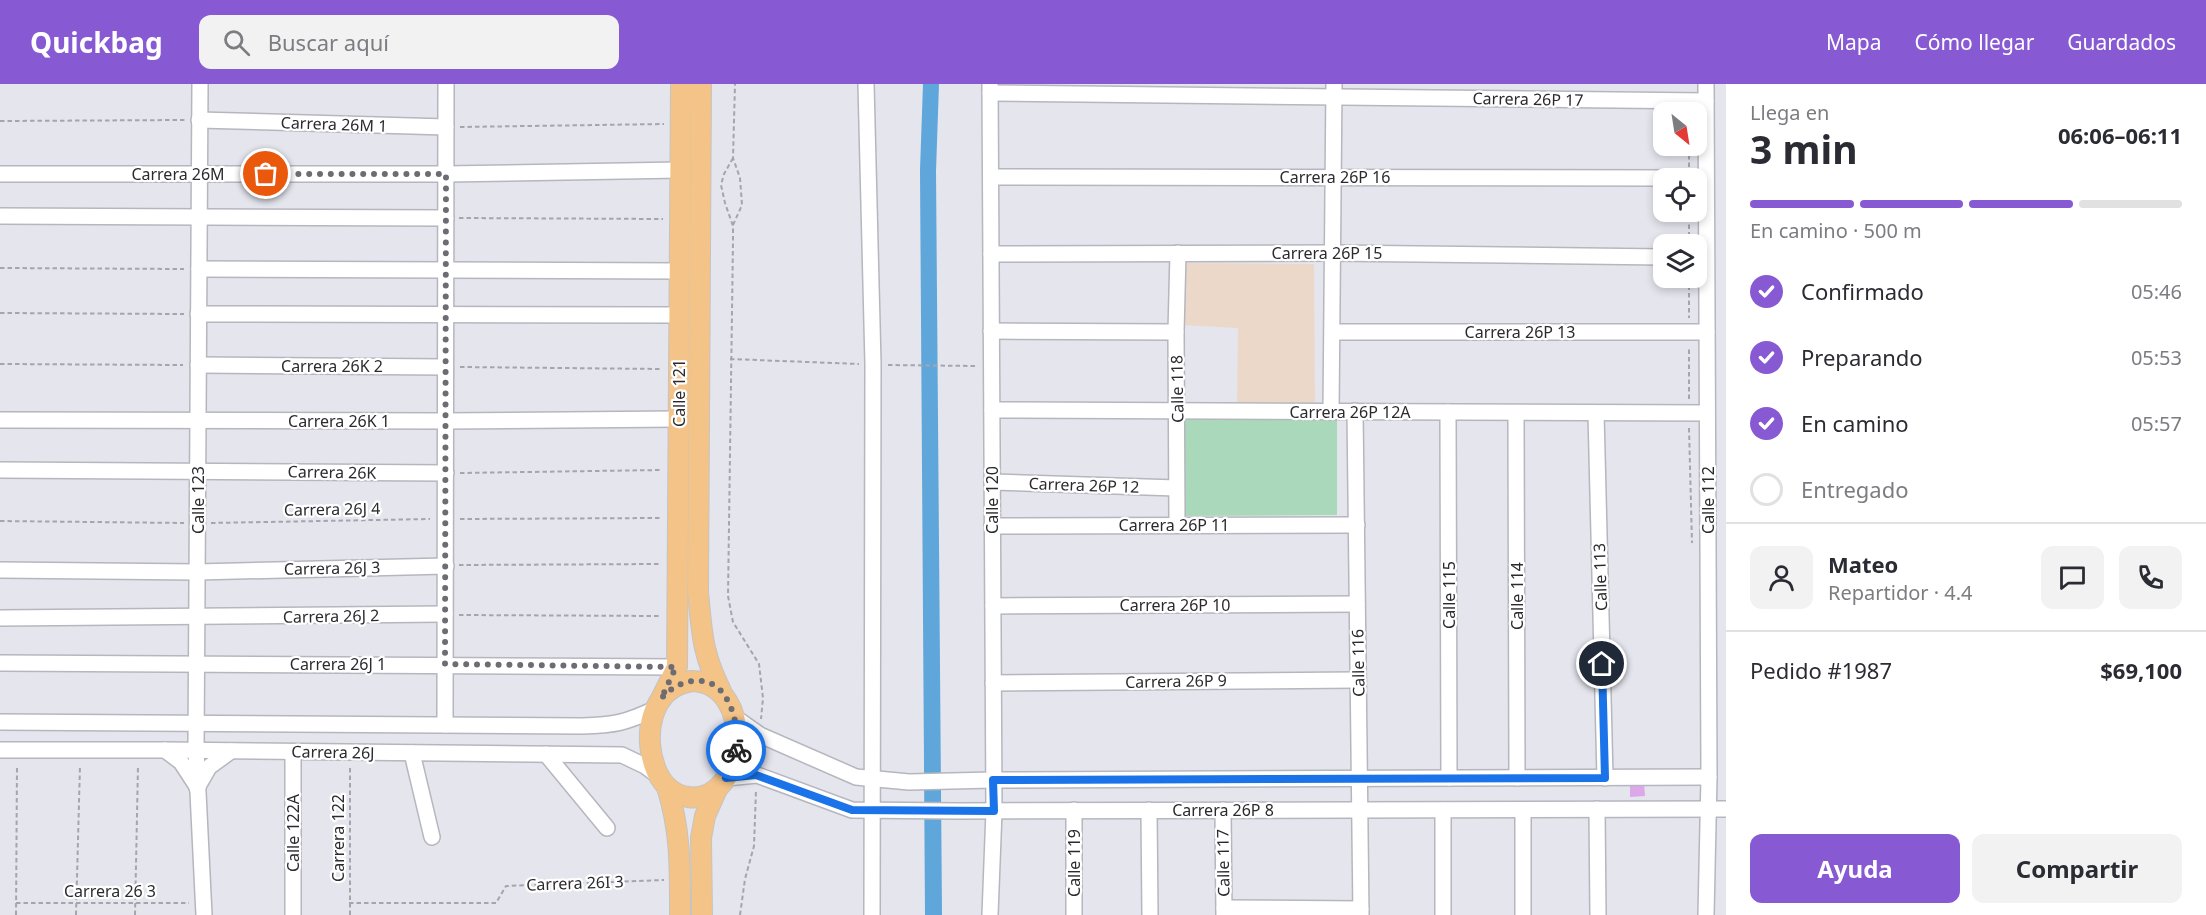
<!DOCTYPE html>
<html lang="es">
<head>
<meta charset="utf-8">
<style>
  body { margin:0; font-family:"Noto Sans",sans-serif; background:#f2f2f3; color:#2b2b33; height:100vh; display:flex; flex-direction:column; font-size:22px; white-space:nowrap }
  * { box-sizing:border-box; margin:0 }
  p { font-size:20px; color:#7c7c81 }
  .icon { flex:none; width:33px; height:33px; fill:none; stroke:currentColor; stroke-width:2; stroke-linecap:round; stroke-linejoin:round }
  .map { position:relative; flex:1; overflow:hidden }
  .details { display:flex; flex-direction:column; background:#fff; width:480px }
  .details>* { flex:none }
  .needle { width:39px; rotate:150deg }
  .fabs { position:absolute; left:1653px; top:18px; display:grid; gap:12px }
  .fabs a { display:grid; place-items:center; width:54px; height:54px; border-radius:12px; background:#fff; box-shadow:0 3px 9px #0003; font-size:30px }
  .pin { position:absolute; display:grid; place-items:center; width:51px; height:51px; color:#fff; margin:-26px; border:3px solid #fff; border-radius:50%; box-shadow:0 2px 6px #0007 }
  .courier { position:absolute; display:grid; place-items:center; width:60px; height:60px; margin:-30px; border:4px solid #1a73e8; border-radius:50%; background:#fff; color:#222; box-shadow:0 2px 8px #0007 }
  .head em { font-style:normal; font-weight:700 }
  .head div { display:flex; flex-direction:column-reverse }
  .head { display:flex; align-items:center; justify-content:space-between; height:102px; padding:0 24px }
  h1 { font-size:39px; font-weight:700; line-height:45px }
  .bar { display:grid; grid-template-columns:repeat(4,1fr); gap:9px 6px; align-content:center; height:72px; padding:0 24px }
  .bar i { height:8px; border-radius:4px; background:#e1e1e2 }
  .bar .current { background:#8759d3 }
  .bar p { grid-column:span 4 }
  .line { display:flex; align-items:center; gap:15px; padding:0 24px; border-top:2px solid #e1e1e2 }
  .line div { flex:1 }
  .round { display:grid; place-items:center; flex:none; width:63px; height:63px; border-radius:12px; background:#f2f2f3 }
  ol { padding:0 24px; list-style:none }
  li { display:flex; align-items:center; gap:18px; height:66px }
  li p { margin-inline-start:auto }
  li .icon { padding:6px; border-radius:50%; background:#8759d3; color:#fff; stroke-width:4 }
  li:last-child { color:#7c7c81 }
  li i { width:33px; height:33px; border:3px solid #e1e1e2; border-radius:50% }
  .primary-button { display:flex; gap:12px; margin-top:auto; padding:12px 24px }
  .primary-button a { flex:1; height:69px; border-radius:12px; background:#8759d3; color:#fff; font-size:24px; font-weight:700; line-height:69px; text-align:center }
  .primary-button a+a { background:#f2f2f3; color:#2b2b33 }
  header { display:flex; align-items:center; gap:36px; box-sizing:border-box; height:84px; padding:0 30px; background:#8759d3; color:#fff }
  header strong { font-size:28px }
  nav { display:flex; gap:33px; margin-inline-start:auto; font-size:21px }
  .search { width:420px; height:54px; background:#f2f2f3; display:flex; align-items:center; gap:15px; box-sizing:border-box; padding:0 21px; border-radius:12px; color:#7c7c81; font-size:22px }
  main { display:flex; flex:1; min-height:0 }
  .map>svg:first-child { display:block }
  .education { fill:#ecd8c9 }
  .green { fill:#a9d8bb }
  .water { fill:#5fa6db }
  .building { fill:#dca8ea }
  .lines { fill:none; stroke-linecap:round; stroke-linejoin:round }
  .minor-casing { stroke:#b6b6be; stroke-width:18 }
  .major-casing { stroke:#c4c4c5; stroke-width:22 }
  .path { stroke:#a5a5ac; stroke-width:2; stroke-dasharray:4.5 3; stroke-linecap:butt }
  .minor { stroke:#fff; stroke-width:15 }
  .major { stroke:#f3c388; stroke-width:20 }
  .done { stroke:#6c6c72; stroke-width:6; stroke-dasharray:0 10.8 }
  .route { stroke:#1a73e8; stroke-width:8 }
  .labels { text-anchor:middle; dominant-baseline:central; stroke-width:4.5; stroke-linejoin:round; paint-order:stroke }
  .street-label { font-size:16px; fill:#2b2b2f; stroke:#fff }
</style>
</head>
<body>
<header>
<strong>Quickbag</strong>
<div class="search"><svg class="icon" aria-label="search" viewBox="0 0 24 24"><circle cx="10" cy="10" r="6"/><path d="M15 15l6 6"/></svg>Buscar aquí</div>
<nav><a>Mapa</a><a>Cómo llegar</a><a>Guardados</a></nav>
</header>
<main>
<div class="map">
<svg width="1726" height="831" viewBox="0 0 1726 831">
  <rect width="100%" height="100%" fill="#e5e5ee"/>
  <polygon class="education" points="1180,179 1314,180 1315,319 1237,318 1238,244 1180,241"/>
  <polygon class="green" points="1337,333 1337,431 1183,432 1183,334"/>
  <polygon class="water" points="923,0 939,0 936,87 942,831 925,831 920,86"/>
  <polygon class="building" points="1630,699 1644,699 1645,712 1630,713"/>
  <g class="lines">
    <g class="minor-casing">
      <g id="minor">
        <polyline points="200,0 196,667 204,831"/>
        <polyline points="866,0 873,280 872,831"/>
        <polyline points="990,0 994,727 990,831"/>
        <polyline points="1706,0 1709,693 1706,831"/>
        <polyline points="990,9 1706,17"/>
        <polyline points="199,36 446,43"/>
        <polyline points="0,90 446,90 680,86"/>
        <polyline points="991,93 1679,94"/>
        <polyline points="0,132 446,134"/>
        <polyline points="991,170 1332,169 1664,173"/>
        <polyline points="199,185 679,187"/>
        <polyline points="198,230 679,231"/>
        <polyline points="991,247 1176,248"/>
        <polyline points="1333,248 1707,248"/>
        <polyline points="198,281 445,283"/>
        <polyline points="992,326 1707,329"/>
        <polyline points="1355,327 1361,831"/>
        <polyline points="1331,328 1334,0"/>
        <polyline points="1448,328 1449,694"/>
        <polyline points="1596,329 1605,694"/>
        <polyline points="1516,330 1517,694"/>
        <polyline points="0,336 445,337 678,335"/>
        <polyline points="0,386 446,389"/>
        <polyline points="992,398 1176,404"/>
        <polyline points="1177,441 1176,248 1178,169"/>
        <polyline points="992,442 1357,441"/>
        <polyline points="0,486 197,488 446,482"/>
        <polyline points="993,522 1357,520"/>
        <polyline points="0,534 445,530"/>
        <polyline points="0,579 677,583"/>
        <polyline points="993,599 1358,596"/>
        <polyline points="733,632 760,651 856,693 909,698 993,696 1709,693"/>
        <path d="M 0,638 L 582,642 C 615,641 625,639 655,625"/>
        <polyline points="445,641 446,0"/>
        <polyline points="0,666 165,666 622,671 645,682 660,693"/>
        <polyline points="165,666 181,678 196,701"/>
        <polyline points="293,668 293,831"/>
        <polyline points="412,669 432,753"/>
        <polyline points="546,670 607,744"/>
        <polyline points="726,694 757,691 852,726 959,727 1726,725"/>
        <polyline points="197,704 209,683 231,667"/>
        <polyline points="1597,725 1598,831"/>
        <polyline points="1149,726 1150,831"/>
        <polyline points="1223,726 1224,831"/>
        <polyline points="1443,726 1443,831"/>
        <polyline points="1224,824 1361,825"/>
        <polyline points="1074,831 1074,726"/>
        <polyline points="1523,831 1523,726"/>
      </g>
    </g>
    <g class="major-casing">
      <g id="major">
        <path d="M 701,0 L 698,508 C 702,549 702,569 721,607"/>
        <path d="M 692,597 C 757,599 747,721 688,713 C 674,711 663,701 657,688 C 642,655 649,603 692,597 Z"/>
        <polyline points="661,615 677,583 681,0"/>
        <path d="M 667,703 C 681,748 680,784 680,831"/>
        <polyline points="702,831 701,754 705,732 717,705"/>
      </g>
    </g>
    <g class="path">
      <polyline points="0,37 185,36"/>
      <polyline points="460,43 664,40"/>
      <polyline points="733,74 724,90 721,101 725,119 733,142 733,157 728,512 733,538 759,580 763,614 761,635"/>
      <polyline points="1689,83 1689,62"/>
      <polyline points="459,134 663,135"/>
      <polyline points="733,141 742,121 740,94 733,74 735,0"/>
      <polyline points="1689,160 1689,128"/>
      <polyline points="0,184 184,185"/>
      <polyline points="1689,194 1689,234"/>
      <polyline points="0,229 184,230"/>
      <polyline points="730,275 859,280"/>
      <polyline points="0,280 183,281"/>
      <polyline points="888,281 976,282"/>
      <polyline points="460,283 662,285"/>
      <polyline points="1689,315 1689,263"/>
      <polyline points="1689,344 1692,459"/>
      <polyline points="460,389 661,386"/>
      <polyline points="460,435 661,434"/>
      <polyline points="0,437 184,439"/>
      <polyline points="211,439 430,435"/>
      <polyline points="459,481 661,480"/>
      <polyline points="459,531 660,532"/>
      <polyline points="16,819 189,819"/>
      <polyline points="349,819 496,819 506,802 664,796"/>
      <polyline points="16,831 17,681"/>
      <polyline points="76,831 80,681"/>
      <polyline points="135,831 138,681"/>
      <polyline points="350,831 350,683"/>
      <polyline points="740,831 745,795 754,762 756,706"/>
    </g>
    <use href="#minor" class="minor"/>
    <use href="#major" class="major"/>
  </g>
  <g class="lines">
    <path class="done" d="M 266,90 L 446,90 L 445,580 L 676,583 L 661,615 C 675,597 705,588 722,608 C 734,623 739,647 736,666"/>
    <polyline class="route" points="736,666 732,683 726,694 756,691 852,726 994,727 993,696 1605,694 1602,580"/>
  </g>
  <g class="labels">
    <g class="street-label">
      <text transform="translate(1528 15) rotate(1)">Carrera 26P 17</text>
      <text transform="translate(334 40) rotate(2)">Carrera 26M 1</text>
      <text x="178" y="90">Carrera 26M</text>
      <text x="1335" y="93">Carrera 26P 16</text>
      <text x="1327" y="169">Carrera 26P 15</text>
      <text x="1520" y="248">Carrera 26P 13</text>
      <text x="332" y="282">Carrera 26K 2</text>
      <text transform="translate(1177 305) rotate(-91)">Calle 118</text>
      <text transform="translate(679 309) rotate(-90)">Calle 121</text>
      <text x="1350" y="328">Carrera 26P 12A</text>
      <text x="339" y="337">Carrera 26K 1</text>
      <text transform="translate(332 388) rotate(1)">Carrera 26K</text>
      <text transform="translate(1084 401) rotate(2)">Carrera 26P 12</text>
      <text transform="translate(198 416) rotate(-90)">Calle 123</text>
      <text transform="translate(992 416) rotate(-90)">Calle 120</text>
      <text transform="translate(1708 416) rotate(-90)">Calle 112</text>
      <text transform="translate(332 425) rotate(-1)">Carrera 26J 4</text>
      <text x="1174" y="441">Carrera 26P 11</text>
      <text transform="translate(332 484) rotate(-1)">Carrera 26J 3</text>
      <text transform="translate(1600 493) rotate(-92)">Calle 113</text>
      <text transform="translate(1449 511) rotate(-90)">Calle 115</text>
      <text transform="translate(1517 512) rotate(-90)">Calle 114</text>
      <text x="1175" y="521">Carrera 26P 10</text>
      <text transform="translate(331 532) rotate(-1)">Carrera 26J 2</text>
      <text transform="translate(1358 579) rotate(-91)">Calle 116</text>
      <text x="338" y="580">Carrera 26J 1</text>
      <text transform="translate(1176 597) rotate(-1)">Carrera 26P 9</text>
      <text transform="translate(333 668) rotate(1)">Carrera 26J</text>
      <text x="1223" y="726">Carrera 26P 8</text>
      <text transform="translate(293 749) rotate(-90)">Calle 122A</text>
      <text transform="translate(338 754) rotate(-90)">Carrera 122</text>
      <text transform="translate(1074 779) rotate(-90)">Calle 119</text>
      <text transform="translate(1223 779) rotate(-91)">Calle 117</text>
      <text transform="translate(575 799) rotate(-2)">Carrera 26I 3</text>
      <text x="110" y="807">Carrera 26 3</text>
    </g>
  </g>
</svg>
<div class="fabs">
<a><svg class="needle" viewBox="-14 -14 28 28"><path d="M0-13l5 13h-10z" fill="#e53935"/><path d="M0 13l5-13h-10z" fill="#7c7c81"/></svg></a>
<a><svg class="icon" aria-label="locate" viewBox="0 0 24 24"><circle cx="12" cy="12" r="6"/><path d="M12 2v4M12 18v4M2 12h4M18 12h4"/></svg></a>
<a><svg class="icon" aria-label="layers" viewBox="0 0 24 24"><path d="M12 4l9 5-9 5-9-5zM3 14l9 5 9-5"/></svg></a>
</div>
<div class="pin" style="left:266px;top:90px;background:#ea580c"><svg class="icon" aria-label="bag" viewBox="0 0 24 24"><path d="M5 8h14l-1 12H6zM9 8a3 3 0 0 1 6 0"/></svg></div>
<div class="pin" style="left:1602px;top:580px;background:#1f2937"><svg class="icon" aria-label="home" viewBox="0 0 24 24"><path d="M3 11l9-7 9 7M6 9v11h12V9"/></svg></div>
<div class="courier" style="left:736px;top:666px"><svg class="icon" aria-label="bike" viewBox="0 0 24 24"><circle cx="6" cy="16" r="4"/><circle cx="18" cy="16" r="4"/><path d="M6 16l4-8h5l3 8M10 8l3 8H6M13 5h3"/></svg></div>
</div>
<section class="details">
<div class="head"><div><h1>3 min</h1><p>Llega en</p></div><em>06:06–06:11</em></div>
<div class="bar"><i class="current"></i><i class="current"></i><i class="current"></i><i></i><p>En camino · 500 m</p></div>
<ol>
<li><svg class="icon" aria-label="check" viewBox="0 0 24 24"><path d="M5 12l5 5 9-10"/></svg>Confirmado<p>05:46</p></li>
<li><svg class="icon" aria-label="check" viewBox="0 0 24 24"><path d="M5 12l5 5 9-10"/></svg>Preparando<p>05:53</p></li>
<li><svg class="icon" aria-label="check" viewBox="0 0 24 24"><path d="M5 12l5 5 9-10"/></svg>En camino<p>05:57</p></li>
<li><i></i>Entregado</li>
</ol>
<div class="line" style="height:108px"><a class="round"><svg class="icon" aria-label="person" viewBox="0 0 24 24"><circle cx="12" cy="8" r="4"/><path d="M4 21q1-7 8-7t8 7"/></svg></a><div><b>Mateo</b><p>Repartidor · 4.4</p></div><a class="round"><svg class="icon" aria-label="chat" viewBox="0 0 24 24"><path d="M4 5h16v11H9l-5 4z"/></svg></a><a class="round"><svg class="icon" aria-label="phone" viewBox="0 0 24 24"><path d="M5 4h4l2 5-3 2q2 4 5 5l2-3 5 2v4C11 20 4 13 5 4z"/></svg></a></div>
<div class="line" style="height:78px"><div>Pedido #1987</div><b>$69,100</b></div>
<div class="primary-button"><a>Ayuda</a><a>Compartir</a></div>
</section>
</main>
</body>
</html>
